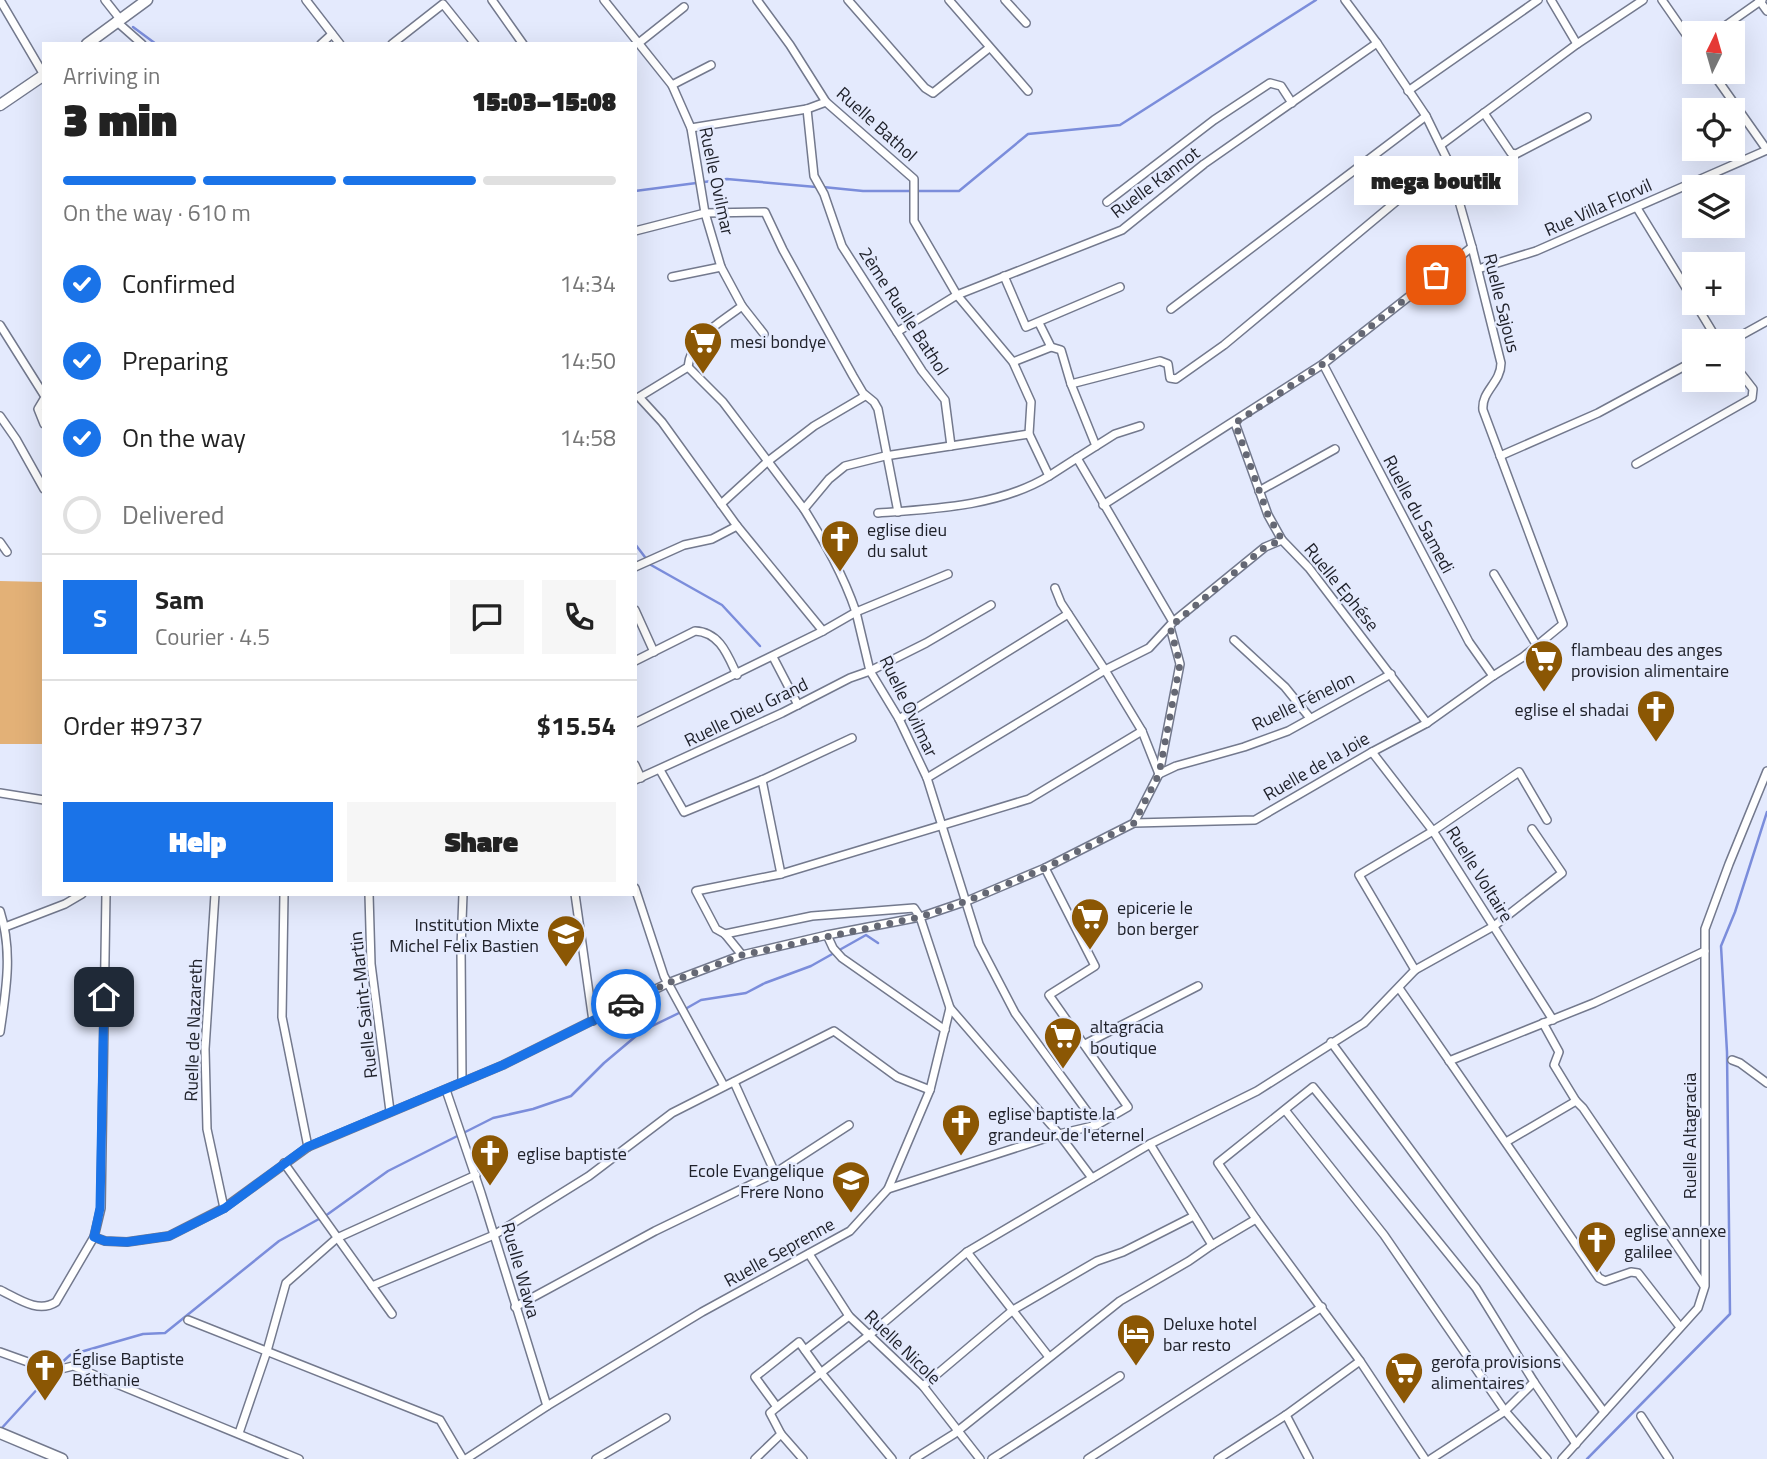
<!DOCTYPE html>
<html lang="en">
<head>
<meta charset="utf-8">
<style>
  body { margin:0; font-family:"Titillium Web",sans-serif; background:#f6f6f6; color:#222; height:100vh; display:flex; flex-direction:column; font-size:26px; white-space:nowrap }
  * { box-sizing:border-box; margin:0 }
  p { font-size:23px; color:#767676 }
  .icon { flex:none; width:38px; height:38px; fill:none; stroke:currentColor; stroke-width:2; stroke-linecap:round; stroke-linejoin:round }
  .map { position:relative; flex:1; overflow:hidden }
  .panel { position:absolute; left:42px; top:42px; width:595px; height:854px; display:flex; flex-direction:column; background:#fff; border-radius:0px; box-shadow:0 7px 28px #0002 }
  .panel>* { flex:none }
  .needle { width:46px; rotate:5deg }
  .buttons { position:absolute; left:1682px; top:21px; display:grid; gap:14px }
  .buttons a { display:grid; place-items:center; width:63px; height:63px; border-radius:0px; background:#fff; box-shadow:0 7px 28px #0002; font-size:35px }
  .pin { position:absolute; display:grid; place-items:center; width:60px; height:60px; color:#fff; margin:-30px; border-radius:14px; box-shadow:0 4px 10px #0006 }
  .courier { position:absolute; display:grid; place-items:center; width:70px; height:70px; margin:-35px; border:5px solid #1a73e8; border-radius:50%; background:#fff; color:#222; box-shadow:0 2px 9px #0007 }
  .bubble { position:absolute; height:49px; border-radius:0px; background:#fff; box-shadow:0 7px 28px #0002; font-size:23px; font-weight:800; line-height:49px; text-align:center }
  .head em { font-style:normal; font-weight:800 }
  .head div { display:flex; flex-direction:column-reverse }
  .head { display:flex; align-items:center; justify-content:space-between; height:119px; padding:0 21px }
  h1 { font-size:46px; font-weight:800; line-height:52px }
  .bar { display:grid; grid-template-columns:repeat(4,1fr); gap:10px 7px; align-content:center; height:84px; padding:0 21px }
  .bar i { height:9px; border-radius:5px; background:#e0e0e0 }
  .bar .current { background:#1a73e8 }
  .bar p { grid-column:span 4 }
  .line { display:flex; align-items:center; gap:18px; padding:0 21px; border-top:2px solid #e0e0e0 }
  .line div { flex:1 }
  .round { display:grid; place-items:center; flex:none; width:74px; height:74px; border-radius:0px; background:#f6f6f6 }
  ol { padding:0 21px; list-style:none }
  li { display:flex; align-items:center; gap:21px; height:77px }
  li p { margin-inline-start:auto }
  li .icon { padding:7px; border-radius:50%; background:#1a73e8; color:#fff; stroke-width:4 }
  li:last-child { color:#767676 }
  li i { width:38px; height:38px; border:4px solid #e0e0e0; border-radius:50% }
  .action { display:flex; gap:14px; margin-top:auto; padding:14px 21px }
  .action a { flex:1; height:80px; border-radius:0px; background:#1a73e8; color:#fff; font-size:28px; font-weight:800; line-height:80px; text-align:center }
  .action a+a { background:#f6f6f6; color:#222 }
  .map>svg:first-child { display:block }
  .green { fill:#e3b177 }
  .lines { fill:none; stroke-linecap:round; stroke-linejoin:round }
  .stream { stroke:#7b8ddb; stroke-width:2.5 }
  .street-casing { stroke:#73798d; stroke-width:10 }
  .primary-casing { stroke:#73798d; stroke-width:13 }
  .street { stroke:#fff; stroke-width:7 }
  .primary { stroke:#fff; stroke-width:10 }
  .done { stroke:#656874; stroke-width:7; stroke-dasharray:0 12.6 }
  .route { stroke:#1a73e8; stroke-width:9 }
  .labels { text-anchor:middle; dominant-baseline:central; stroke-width:5; stroke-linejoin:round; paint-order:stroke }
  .street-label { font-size:18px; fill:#20222b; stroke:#e4eafd }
  .poi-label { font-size:18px; fill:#20222b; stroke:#e4eafd; text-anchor:start }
</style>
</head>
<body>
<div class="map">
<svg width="1767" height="1459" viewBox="0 0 1767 1459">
  <rect width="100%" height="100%" fill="#e4eafd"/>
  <polygon class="green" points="0,581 44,582 44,744 0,744"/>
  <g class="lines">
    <g class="stream">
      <polyline points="133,27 156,44"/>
      <polyline points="823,187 863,191 959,191 1028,134 1120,125 1316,0"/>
      <polyline points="635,191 727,179 816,187"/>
      <polyline points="635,544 651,565 722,605 760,646"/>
      <polyline points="687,1008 701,1000 746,993 765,983 811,966 866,935 878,943"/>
      <polyline points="57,1367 70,1355 143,1334 165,1333 279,1241 328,1214 388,1171 493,1118 533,1109 571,1096 604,1063 642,1031 681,1012"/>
      <polyline points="0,1430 52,1373"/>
      <polyline points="1587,1459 1730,1314 1727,1052 1721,946 1735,912 1767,812"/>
    </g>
    <g class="street-casing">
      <g id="street">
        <polyline points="0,0 44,75"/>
        <polyline points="105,0 120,19"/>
        <polyline points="306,0 340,44"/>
        <polyline points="492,0 523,44"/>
        <path d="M 604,0 L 672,85 L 691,128 L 705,213 L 721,267 L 742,306 C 720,323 691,337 688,367 L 639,397 L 662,422 L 737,526 L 823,631 L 856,612 L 870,671 L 899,719 L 927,778 L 979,944 L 1015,1013 L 1097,1125"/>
        <polyline points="757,0 790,45 826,102 914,179 914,221 957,295 1013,362 1031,402 1029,434 1049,476 1077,458 1173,622"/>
        <polyline points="848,0 925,88 933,93 989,48"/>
        <polyline points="949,0 1028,91"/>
        <polyline points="1005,0 1026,23"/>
        <polyline points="1551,0 1577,44"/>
        <polyline points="1662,0 1694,46"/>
        <polyline points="1759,0 1767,11"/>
        <polyline points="116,21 142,44"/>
        <polyline points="1715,33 1762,0"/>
        <polyline points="640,42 684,7"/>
        <polyline points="321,44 332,34"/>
        <polyline points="392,44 443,4 475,44"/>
        <polyline points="1712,72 1767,150"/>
        <polyline points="672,85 711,65"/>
        <polyline points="1408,91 1538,0"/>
        <polyline points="807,109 814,176 824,194 842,246 922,371 945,400 951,446"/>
        <polyline points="1484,113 1511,153 1516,154 1587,117"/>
        <polyline points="691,128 807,109 826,102"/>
        <polyline points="1441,145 1577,44 1643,0"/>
        <polyline points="1107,202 1214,120 1270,83 1281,86 1292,103"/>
        <polyline points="1637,208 1694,301"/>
        <polyline points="635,231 705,213 765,212 783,250 853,376 863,393 874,402 878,409 898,512"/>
        <polyline points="1478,269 1536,251 1767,150"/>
        <polyline points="1004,276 1026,327 1120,287"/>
        <polyline points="672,277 721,267"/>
        <polyline points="1695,303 1718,341"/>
        <polyline points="742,306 764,334"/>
        <polyline points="1171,309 1426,116"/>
        <polyline points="1039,323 1051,347 1061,350 1071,384"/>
        <polyline points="0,325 44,395"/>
        <polyline points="897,332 957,295 1122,230 1204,164 1377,43"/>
        <polyline points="1731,341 1767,321"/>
        <polyline points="1013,362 1051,347"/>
        <polyline points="1323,364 1469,642 1493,676"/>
        <polyline points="688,367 723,402 804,509"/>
        <polyline points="44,399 38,409 44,424"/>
        <polyline points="0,416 16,439 44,489"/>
        <polyline points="1235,423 1268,515 1282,540 1309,568 1427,723"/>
        <polyline points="1096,446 1115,434 1140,426"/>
        <polyline points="1500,456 1598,413 1694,361"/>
        <polyline points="1077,458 1096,446 1071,384 1160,361 1168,364 1170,378 1176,379 1224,345 1447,159"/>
        <polyline points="1636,464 1752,398 1753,389 1732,362"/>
        <polyline points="1259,491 1335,449"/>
        <polyline points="721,504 767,462 814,426 865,396"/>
        <polyline points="1103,505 1323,364 1472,247"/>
        <path d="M 878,513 C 935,509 1000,506 1049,476"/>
        <polyline points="0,542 7,552"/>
        <polyline points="635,567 684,545 712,539 737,526"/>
        <path d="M 948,574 L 856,612 C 843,574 825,543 804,509 L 829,479 L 845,466 L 885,456 L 1029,434"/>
        <polyline points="1494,574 1537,646"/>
        <polyline points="635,610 654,652"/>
        <polyline points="1234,640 1285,687 1310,718"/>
        <polyline points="773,657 798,705"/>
        <path d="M 635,661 L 695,631 C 720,632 728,656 737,675"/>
        <polyline points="899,719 1068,614"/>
        <polyline points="635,723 823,631"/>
        <polyline points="1372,752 1433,831 1553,1020"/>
        <polyline points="635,765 641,778"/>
        <polyline points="660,770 684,812 762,780 781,874"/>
        <polyline points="1159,774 1142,731 1105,670 1149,648 1173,622 1265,547 1282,540"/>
        <polyline points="1159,774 1180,664 1170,627"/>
        <polyline points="927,778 1105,670 1061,603 1055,588"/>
        <polyline points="635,780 782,713 850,678 870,671 926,643 991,605"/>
        <polyline points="762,780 852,738"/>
        <polyline points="0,793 44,800"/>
        <polyline points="1134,823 1159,774 1176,766 1244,747 1288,731 1391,674"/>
        <polyline points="635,888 664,976 724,1086"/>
        <polyline points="215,894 205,1049 207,1129 224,1208"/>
        <polyline points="284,894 282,1017 308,1147"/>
        <polyline points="369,894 371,964 390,1111"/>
        <polyline points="575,894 593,1021"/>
        <path d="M 0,911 C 13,951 6,991 0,1032"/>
        <polyline points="5,927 65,904 82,894"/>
        <polyline points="827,935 833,948 842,958 945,1030"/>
        <polyline points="742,955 725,934 716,929 696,891 781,874 1029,799 1142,731"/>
        <polyline points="1415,970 1494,926 1562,873 1532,829"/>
        <polyline points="1399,988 1599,1278 1605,1281 1631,1272 1638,1273 1680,1327"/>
        <polyline points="950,1008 1059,1134 1092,1178"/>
        <polyline points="1543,1023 1559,1052 1554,1065 1576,1101"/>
        <polyline points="1331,1042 1604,1412"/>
        <polyline points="1085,1044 1198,986"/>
        <polyline points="1732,1060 1740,1063 1767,1083"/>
        <polyline points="1449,1061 1594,1003 1705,951"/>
        <polyline points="462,1080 461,948 463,894"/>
        <polyline points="734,1082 775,1173"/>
        <polyline points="446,1090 481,1193 547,1406"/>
        <polyline points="1285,1110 1384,1235 1505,1411 1547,1459"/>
        <polyline points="1506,1142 1576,1101 1583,1108 1704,1286"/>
        <polyline points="1150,1144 1212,1245"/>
        <polyline points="284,1163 392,1314"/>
        <polyline points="888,1189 1059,1134 1097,1125 1128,1107 1049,995 1095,966 1045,868"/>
        <path d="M 94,1237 L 105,1241 L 127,1242 L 169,1236 L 224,1208 L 308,1147 L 503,1065 L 668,983 L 742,955 L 827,935 L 920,917 L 967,901 L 1045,868 L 1134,823 L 1255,820 L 1372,752 L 1427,723 L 1493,676 L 1523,657 L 1563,624 L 1483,410 C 1481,391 1501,383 1501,363 L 1472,247 L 1447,159 L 1426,116 L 1377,43 L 1345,0"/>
        <polyline points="967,1252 1049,1357"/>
        <polyline points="809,1254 849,1316 923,1386 980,1459"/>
        <polyline points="372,1286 494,1235 589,1176 672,1113 834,1031 897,1077 930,1090"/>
        <path d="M 0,1290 C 17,1298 38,1314 56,1302 L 94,1237 L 101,1208 L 106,894"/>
        <polyline points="515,1307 655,1231 775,1173 849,1125"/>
        <polyline points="188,1320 440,1420 463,1459"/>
        <polyline points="805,1350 849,1316"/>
        <polyline points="0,1352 53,1371 73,1366 299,1459"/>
        <polyline points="923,1386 1013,1310 1097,1261 1123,1252 1194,1216"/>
        <polyline points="777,1407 868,1336 967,1252 1150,1144 1257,1091 1364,1023 1415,970 1359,875 1433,831 1519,772 1547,820"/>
        <polyline points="1286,1415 1309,1459"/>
        <polyline points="1641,1416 1669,1459"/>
        <polyline points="239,1433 267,1351 286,1283 337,1238 476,1175"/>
        <polyline points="781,1434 803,1459"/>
        <polyline points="466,1459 547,1406 702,1312 850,1231 888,1189 930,1090 950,1008 920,917 914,908 812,916 725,934"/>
        <polyline points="596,1459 666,1418"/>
        <polyline points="755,1459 781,1434 770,1413 777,1407 755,1377 799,1342 822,1374 892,1459"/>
        <polyline points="914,1459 954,1434 1120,1301 1189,1261 1212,1245 1256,1219"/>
        <polyline points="992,1459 1120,1376"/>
        <polyline points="1088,1459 1322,1307"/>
        <polyline points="1218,1459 1286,1415 1360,1361"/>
        <polyline points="1425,1459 1360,1361 1256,1219 1218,1163 1313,1087 1476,1288 1534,1382 1576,1444"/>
        <polyline points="1431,1459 1505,1411 1534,1382"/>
        <polyline points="1562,1459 1698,1308 1705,1286 1705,929 1729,864 1767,771"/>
      </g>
    </g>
    <g class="primary-casing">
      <g id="primary">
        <polyline points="87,44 147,0"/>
        <polyline points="0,105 44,75"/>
        <polyline points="0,1433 62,1459"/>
      </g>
    </g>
    <use href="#street" class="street"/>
    <use href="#primary" class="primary"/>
  </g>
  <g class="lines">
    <polyline class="done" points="626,1004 668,983 742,955 920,917 967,901 1045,868 1134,823 1159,774 1180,664 1170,627 1265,547 1282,540 1268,515 1235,423 1323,364 1436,275"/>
    <polyline class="route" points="104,997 100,1208 94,1237 105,1241 127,1242 169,1236 225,1208 307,1147 503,1065 626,1004"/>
  </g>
  <defs>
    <g id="supermarket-pin" transform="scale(2.0125)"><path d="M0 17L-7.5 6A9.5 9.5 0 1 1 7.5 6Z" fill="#8b5704" stroke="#e4eafd"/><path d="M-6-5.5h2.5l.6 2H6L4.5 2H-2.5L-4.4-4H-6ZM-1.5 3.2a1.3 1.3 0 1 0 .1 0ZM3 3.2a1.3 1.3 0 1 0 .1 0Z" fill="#fff"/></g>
    <g id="church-pin" transform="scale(2.0125)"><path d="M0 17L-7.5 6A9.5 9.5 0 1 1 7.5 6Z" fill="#8b5704" stroke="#e4eafd"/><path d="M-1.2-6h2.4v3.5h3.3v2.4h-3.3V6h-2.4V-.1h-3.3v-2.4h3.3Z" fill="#fff"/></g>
    <g id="school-pin" transform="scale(2.0125)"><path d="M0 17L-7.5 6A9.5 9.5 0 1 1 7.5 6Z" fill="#8b5704" stroke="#e4eafd"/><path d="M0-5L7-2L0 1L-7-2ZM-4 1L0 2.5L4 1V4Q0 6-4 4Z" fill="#fff"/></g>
    <g id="hotel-pin" transform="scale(2.0125)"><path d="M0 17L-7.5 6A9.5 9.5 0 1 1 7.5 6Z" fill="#8b5704" stroke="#e4eafd"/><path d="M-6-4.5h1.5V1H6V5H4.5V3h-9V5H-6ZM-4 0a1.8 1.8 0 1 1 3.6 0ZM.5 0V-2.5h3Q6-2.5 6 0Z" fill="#fff"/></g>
  </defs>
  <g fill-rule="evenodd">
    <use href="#supermarket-pin" x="703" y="341"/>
    <use href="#church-pin" x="840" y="539"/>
    <use href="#supermarket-pin" x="1544" y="659"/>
    <use href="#church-pin" x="1656" y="709"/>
    <use href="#supermarket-pin" x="1090" y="917"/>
    <use href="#school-pin" x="566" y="934"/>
    <use href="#supermarket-pin" x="1063" y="1036"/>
    <use href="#church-pin" x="961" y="1123"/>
    <use href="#church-pin" x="490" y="1153"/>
    <use href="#school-pin" x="851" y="1180"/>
    <use href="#church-pin" x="1597" y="1240"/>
    <use href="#hotel-pin" x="1136" y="1333"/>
    <use href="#church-pin" x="45" y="1368"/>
    <use href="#supermarket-pin" x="1404" y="1371"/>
  </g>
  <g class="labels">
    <g class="street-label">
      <text transform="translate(877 124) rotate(42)">Ruelle Bathol</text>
      <text transform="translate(717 181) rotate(78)">Ruelle Ovilmar</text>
      <text transform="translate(1155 182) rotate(-37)">Ruelle Kannot</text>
      <text transform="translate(1598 207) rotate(-24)">Rue Villa Florvil</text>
      <text transform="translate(1502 303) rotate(76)">Ruelle Sajous</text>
      <text transform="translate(904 311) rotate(57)">2ème Ruelle Bathol</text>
      <text transform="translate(1419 514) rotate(62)">Ruelle du Samedi</text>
      <text transform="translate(1342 587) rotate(51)">Ruelle Ephése</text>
      <text transform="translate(1303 701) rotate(-26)">Ruelle Fénelon</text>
      <text transform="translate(909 706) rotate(64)">Ruelle Ovilmar</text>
      <text transform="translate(746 712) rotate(-26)">Ruelle Dieu Grand</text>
      <text transform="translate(1316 766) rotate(-30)">Ruelle de la Joie</text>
      <text transform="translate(1480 874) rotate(58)">Ruelle Voltaire</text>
      <text transform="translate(363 1005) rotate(-96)">Ruelle Saint-Martin</text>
      <text transform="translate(193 1030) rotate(-88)">Ruelle de Nazareth</text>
      <text transform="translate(1689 1136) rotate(-90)">Ruelle Altagracia</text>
      <text transform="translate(779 1252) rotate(-29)">Ruelle Seprenne</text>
      <text transform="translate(521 1270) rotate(74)">Ruelle Wawa</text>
      <text transform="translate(903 1347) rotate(44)">Ruelle Nicole</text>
    </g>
    <g class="poi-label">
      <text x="730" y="341">mesi bondye</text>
      <text x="867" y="529">eglise dieu<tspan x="867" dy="21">du salut</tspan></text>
      <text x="1571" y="649">flambeau des anges<tspan x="1571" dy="21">provision alimentaire</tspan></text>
      <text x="1629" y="709" text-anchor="end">eglise el shadai</text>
      <text x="1117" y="907">epicerie le<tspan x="1117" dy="21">bon berger</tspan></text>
      <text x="539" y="924" text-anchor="end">Institution Mixte<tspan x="539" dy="21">Michel Felix Bastien</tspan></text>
      <text x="1090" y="1026">altagracia<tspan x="1090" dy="21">boutique</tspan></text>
      <text x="988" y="1113">eglise baptiste la<tspan x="988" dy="21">grandeur de l'eternel</tspan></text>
      <text x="517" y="1153">eglise baptiste</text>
      <text x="824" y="1170" text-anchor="end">Ecole Evangelique<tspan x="824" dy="21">Frere Nono</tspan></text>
      <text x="1624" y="1230">eglise annexe<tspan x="1624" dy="21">galilee</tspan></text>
      <text x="1163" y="1323">Deluxe hotel<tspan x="1163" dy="21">bar resto</tspan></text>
      <text x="72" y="1358">Église Baptiste<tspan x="72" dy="21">Béthanie</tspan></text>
      <text x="1431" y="1361">gerofa provisions<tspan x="1431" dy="21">alimentaires</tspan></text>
    </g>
  </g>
</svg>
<div class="buttons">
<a><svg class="needle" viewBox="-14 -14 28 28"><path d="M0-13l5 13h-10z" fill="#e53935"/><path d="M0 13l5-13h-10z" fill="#767676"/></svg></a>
<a><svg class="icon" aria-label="locate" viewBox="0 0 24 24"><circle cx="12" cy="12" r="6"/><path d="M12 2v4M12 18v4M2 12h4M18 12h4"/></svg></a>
<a><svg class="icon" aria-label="layers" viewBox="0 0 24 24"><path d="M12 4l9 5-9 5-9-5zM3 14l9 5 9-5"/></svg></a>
<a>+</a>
<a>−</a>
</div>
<div class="pin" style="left:1436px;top:275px;background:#ea580c"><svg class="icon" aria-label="bag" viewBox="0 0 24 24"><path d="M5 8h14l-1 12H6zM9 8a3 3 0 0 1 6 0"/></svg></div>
<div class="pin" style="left:104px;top:997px;background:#1f2937"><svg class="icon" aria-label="home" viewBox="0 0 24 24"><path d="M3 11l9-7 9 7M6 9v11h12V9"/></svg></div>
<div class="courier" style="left:626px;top:1004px"><svg class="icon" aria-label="car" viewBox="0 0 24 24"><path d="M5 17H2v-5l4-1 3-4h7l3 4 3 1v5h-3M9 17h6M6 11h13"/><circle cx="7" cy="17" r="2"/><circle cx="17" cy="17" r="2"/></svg></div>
<div class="bubble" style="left:1354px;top:156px;width:164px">mega boutik</div>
<section class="panel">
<div class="head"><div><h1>3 min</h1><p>Arriving in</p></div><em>15:03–15:08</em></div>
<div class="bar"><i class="current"></i><i class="current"></i><i class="current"></i><i></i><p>On the way · 610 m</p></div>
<ol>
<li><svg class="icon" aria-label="check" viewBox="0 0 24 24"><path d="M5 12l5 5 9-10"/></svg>Confirmed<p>14:34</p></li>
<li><svg class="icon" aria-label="check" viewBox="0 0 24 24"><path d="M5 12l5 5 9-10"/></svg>Preparing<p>14:50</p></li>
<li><svg class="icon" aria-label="check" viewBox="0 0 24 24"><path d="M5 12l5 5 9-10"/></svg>On the way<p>14:58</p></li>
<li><i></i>Delivered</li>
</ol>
<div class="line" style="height:126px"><b class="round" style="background:#1a73e8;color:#fff">S</b><div><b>Sam</b><p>Courier · 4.5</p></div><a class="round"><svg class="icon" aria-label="chat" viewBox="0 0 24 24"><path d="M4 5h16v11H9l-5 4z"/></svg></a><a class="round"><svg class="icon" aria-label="phone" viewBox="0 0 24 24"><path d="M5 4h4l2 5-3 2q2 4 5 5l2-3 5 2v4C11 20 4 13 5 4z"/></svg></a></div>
<div class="line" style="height:91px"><div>Order #9737</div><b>$15.54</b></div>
<div class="action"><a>Help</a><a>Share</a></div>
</section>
</div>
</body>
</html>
